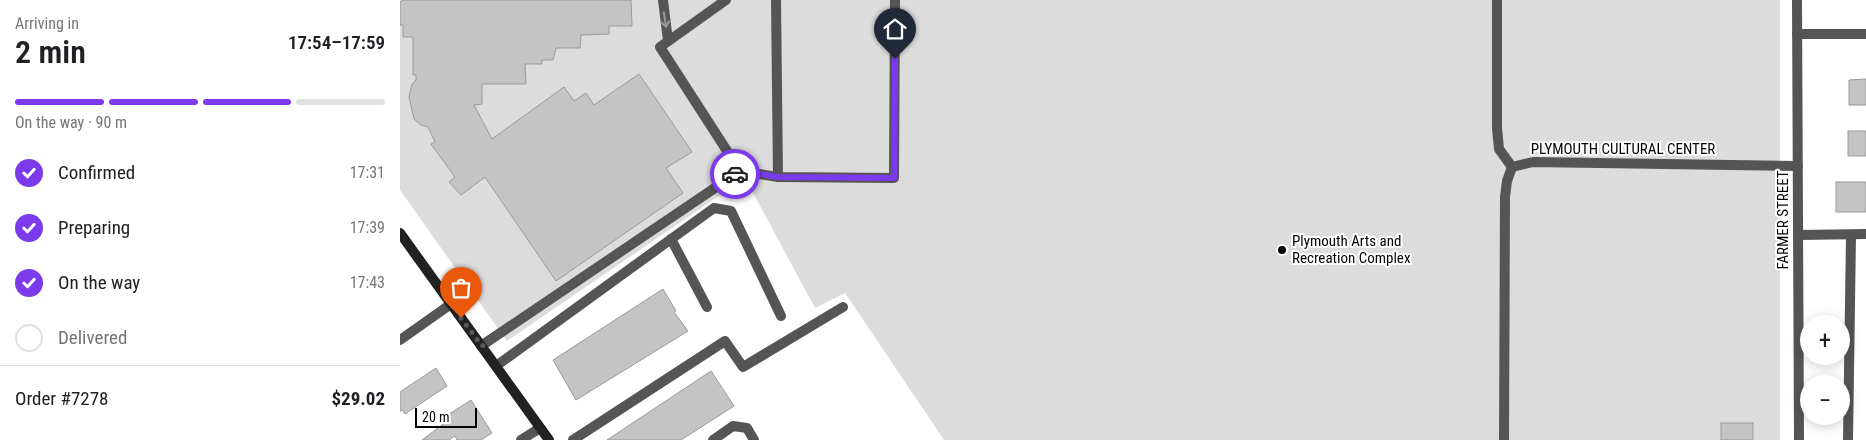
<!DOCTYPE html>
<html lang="en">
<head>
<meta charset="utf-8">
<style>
  body { margin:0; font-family:"Roboto Condensed",sans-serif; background:#f2f2f2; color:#202124; height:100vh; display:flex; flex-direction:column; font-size:19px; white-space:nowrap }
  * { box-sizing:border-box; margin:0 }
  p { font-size:16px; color:#757577 }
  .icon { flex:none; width:28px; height:28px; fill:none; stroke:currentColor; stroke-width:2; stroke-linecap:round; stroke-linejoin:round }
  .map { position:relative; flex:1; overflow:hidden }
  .panel { display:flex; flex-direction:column; background:#fff; width:400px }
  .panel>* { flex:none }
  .controls { position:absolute; left:1400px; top:315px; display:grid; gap:10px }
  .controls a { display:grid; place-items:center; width:50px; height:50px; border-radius:50%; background:#fff; box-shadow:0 2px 12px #0003; font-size:25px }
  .scale { position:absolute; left:15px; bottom:12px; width:62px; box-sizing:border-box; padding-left:5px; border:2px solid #000; border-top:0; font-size:14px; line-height:18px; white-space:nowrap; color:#000; -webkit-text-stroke:4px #fff; paint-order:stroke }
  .pin { position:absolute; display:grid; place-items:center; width:42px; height:42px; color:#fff; margin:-51px -21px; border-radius:50% 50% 50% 0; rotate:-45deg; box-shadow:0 0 5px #0007 }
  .pin .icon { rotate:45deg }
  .courier { position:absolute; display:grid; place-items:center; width:50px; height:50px; margin:-25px; border:4px solid #7c3aed; border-radius:50%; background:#fff; color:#222; box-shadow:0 1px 6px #0007 }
  .head em { font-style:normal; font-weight:600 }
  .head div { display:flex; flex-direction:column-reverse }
  .head { display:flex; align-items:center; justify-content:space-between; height:85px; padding:0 15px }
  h1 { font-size:32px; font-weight:600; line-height:38px }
  .bar { display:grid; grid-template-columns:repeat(4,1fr); gap:8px 5px; align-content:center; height:60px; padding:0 15px }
  .bar i { height:6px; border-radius:4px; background:#e0e0e0 }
  .bar .current { background:#7c3aed }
  .bar p { grid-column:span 4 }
  .line { display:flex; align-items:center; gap:12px; padding:0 15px; border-top:1px solid #e0e0e0 }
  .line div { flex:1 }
  ol { padding:0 15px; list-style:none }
  li { display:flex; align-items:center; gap:15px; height:55px }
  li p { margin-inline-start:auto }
  li .icon { padding:5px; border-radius:50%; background:#7c3aed; color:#fff; stroke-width:4 }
  li:last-child { color:#757577 }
  li i { width:28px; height:28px; border:2px solid #e0e0e0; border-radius:50% }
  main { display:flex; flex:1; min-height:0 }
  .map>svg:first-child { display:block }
  .green { fill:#dcdcdc }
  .building { fill:#c4c4c4; stroke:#999 }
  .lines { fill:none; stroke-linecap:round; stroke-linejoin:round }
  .service { stroke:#555; stroke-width:10 }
  .minor { stroke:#555; stroke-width:10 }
  .secondary { stroke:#222; stroke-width:10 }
  .oneway { stroke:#999 }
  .done { stroke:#595959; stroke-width:5; stroke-dasharray:0 9 }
  .route { stroke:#7c3aed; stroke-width:6 }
  .poi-dot { fill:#000; stroke:#fff; stroke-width:2 }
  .labels { text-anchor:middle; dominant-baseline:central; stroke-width:4; stroke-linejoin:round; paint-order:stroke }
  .street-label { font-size:15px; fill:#000; stroke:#fff }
  .poi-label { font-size:15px; fill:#000; stroke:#fff; text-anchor:start }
</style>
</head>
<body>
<main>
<section class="panel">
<div class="head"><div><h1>2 min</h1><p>Arriving in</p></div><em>17:54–17:59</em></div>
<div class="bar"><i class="current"></i><i class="current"></i><i class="current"></i><i></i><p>On the way · 90 m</p></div>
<ol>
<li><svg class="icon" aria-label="check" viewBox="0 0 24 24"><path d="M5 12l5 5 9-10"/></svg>Confirmed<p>17:31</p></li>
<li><svg class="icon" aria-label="check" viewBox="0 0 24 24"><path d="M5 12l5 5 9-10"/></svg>Preparing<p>17:39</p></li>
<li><svg class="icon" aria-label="check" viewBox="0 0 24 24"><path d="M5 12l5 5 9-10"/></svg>On the way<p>17:43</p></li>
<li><i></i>Delivered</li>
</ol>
<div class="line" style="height:65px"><div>Order #7278</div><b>$29.02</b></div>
</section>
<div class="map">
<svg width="1466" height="440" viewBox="0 0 1466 440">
  <rect width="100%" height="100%" fill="#fff"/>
  <polygon class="green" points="0,0 1380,0 1380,440 544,440 445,293 415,308 345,178 107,341 0,190"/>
  <g class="building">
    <polygon points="3,0 231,0 232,26 209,26 209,34 181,35 180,48 156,48 153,60 142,60 142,64 125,64 126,84 82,84 82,104 74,105 92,139 164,87 174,101 186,93 194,105 239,74 292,152 266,168 283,193 156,281 85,177 61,195 49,182 55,177 31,144 35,142 28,127 21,125 14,119 9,97 12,84 16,80 16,75 13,75 13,37 3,37 3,25 0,25 0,2"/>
    <polygon points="1466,79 1466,105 1449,105 1449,80"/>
    <rect x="1448" y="131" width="18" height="25"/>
    <rect x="1436" y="182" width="30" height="30"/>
    <polygon points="263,289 276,311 274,312 288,331 176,400 153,360"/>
    <polygon points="36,368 47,386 5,414 3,410 0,411 0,392"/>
    <polygon points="311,371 334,406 281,440 207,440"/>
    <polygon points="71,400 92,433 81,440 57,440 55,436 49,440 22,440 46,422 43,418"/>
    <rect x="1321" y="423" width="32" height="17"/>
  </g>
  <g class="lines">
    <g class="service">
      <polyline points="263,0 268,41"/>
      <polyline points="326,0 260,47 340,171"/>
      <polyline points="376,0 378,177"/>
      <polyline points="1097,0 1097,128 1099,149 1112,167"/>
      <polyline points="1398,235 1466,234"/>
      <polyline points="271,239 307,307"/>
      <polyline points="0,340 51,304"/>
      <polyline points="81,346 340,171 378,177 494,178 495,0"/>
      <polyline points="96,366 314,208 331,211 381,316"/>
      <polyline points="121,440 140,428"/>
      <polyline points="173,440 325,341 343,367 443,307"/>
      <polyline points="313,440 333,426 347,428 354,440"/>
      <polyline points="1104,440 1105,197 1107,181 1112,167 1133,162 1398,166"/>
      <polyline points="1448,440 1451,235"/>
    </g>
    <g class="minor">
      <polyline points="1397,0 1399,440"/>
      <polyline points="1397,34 1466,34"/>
    </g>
    <polyline class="secondary" points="0,233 149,440"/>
  </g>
  <defs><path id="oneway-shaft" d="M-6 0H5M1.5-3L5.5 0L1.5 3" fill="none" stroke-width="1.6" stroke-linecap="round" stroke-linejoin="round" transform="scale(1.25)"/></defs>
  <use class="oneway" href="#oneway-shaft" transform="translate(265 20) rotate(81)"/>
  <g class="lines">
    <polyline class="done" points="61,318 82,346 335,174"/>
    <polyline class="route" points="335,174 340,171 378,177 494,178 495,59"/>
  </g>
  <circle class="poi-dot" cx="882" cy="250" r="5"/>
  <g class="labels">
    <g class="street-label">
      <text x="1223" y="149">PLYMOUTH CULTURAL CENTER</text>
      <text transform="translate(1383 220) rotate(-90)">FARMER STREET</text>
    </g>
    <g class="poi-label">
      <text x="892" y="241">Plymouth Arts and<tspan x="892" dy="17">Recreation Complex</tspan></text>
    </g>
  </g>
</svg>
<div class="controls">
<a>+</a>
<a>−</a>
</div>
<div class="scale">20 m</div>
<div class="pin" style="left:61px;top:318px;background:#ea580c"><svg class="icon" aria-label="bag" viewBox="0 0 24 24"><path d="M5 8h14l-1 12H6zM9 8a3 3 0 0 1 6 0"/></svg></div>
<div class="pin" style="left:495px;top:59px;background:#1f2937"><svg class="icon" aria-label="home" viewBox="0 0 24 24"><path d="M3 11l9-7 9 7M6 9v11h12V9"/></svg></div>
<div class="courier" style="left:335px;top:174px"><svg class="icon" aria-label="car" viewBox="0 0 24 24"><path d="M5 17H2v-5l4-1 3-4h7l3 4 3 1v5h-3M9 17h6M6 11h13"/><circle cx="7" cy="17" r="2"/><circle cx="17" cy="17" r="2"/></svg></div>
</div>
</main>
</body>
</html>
